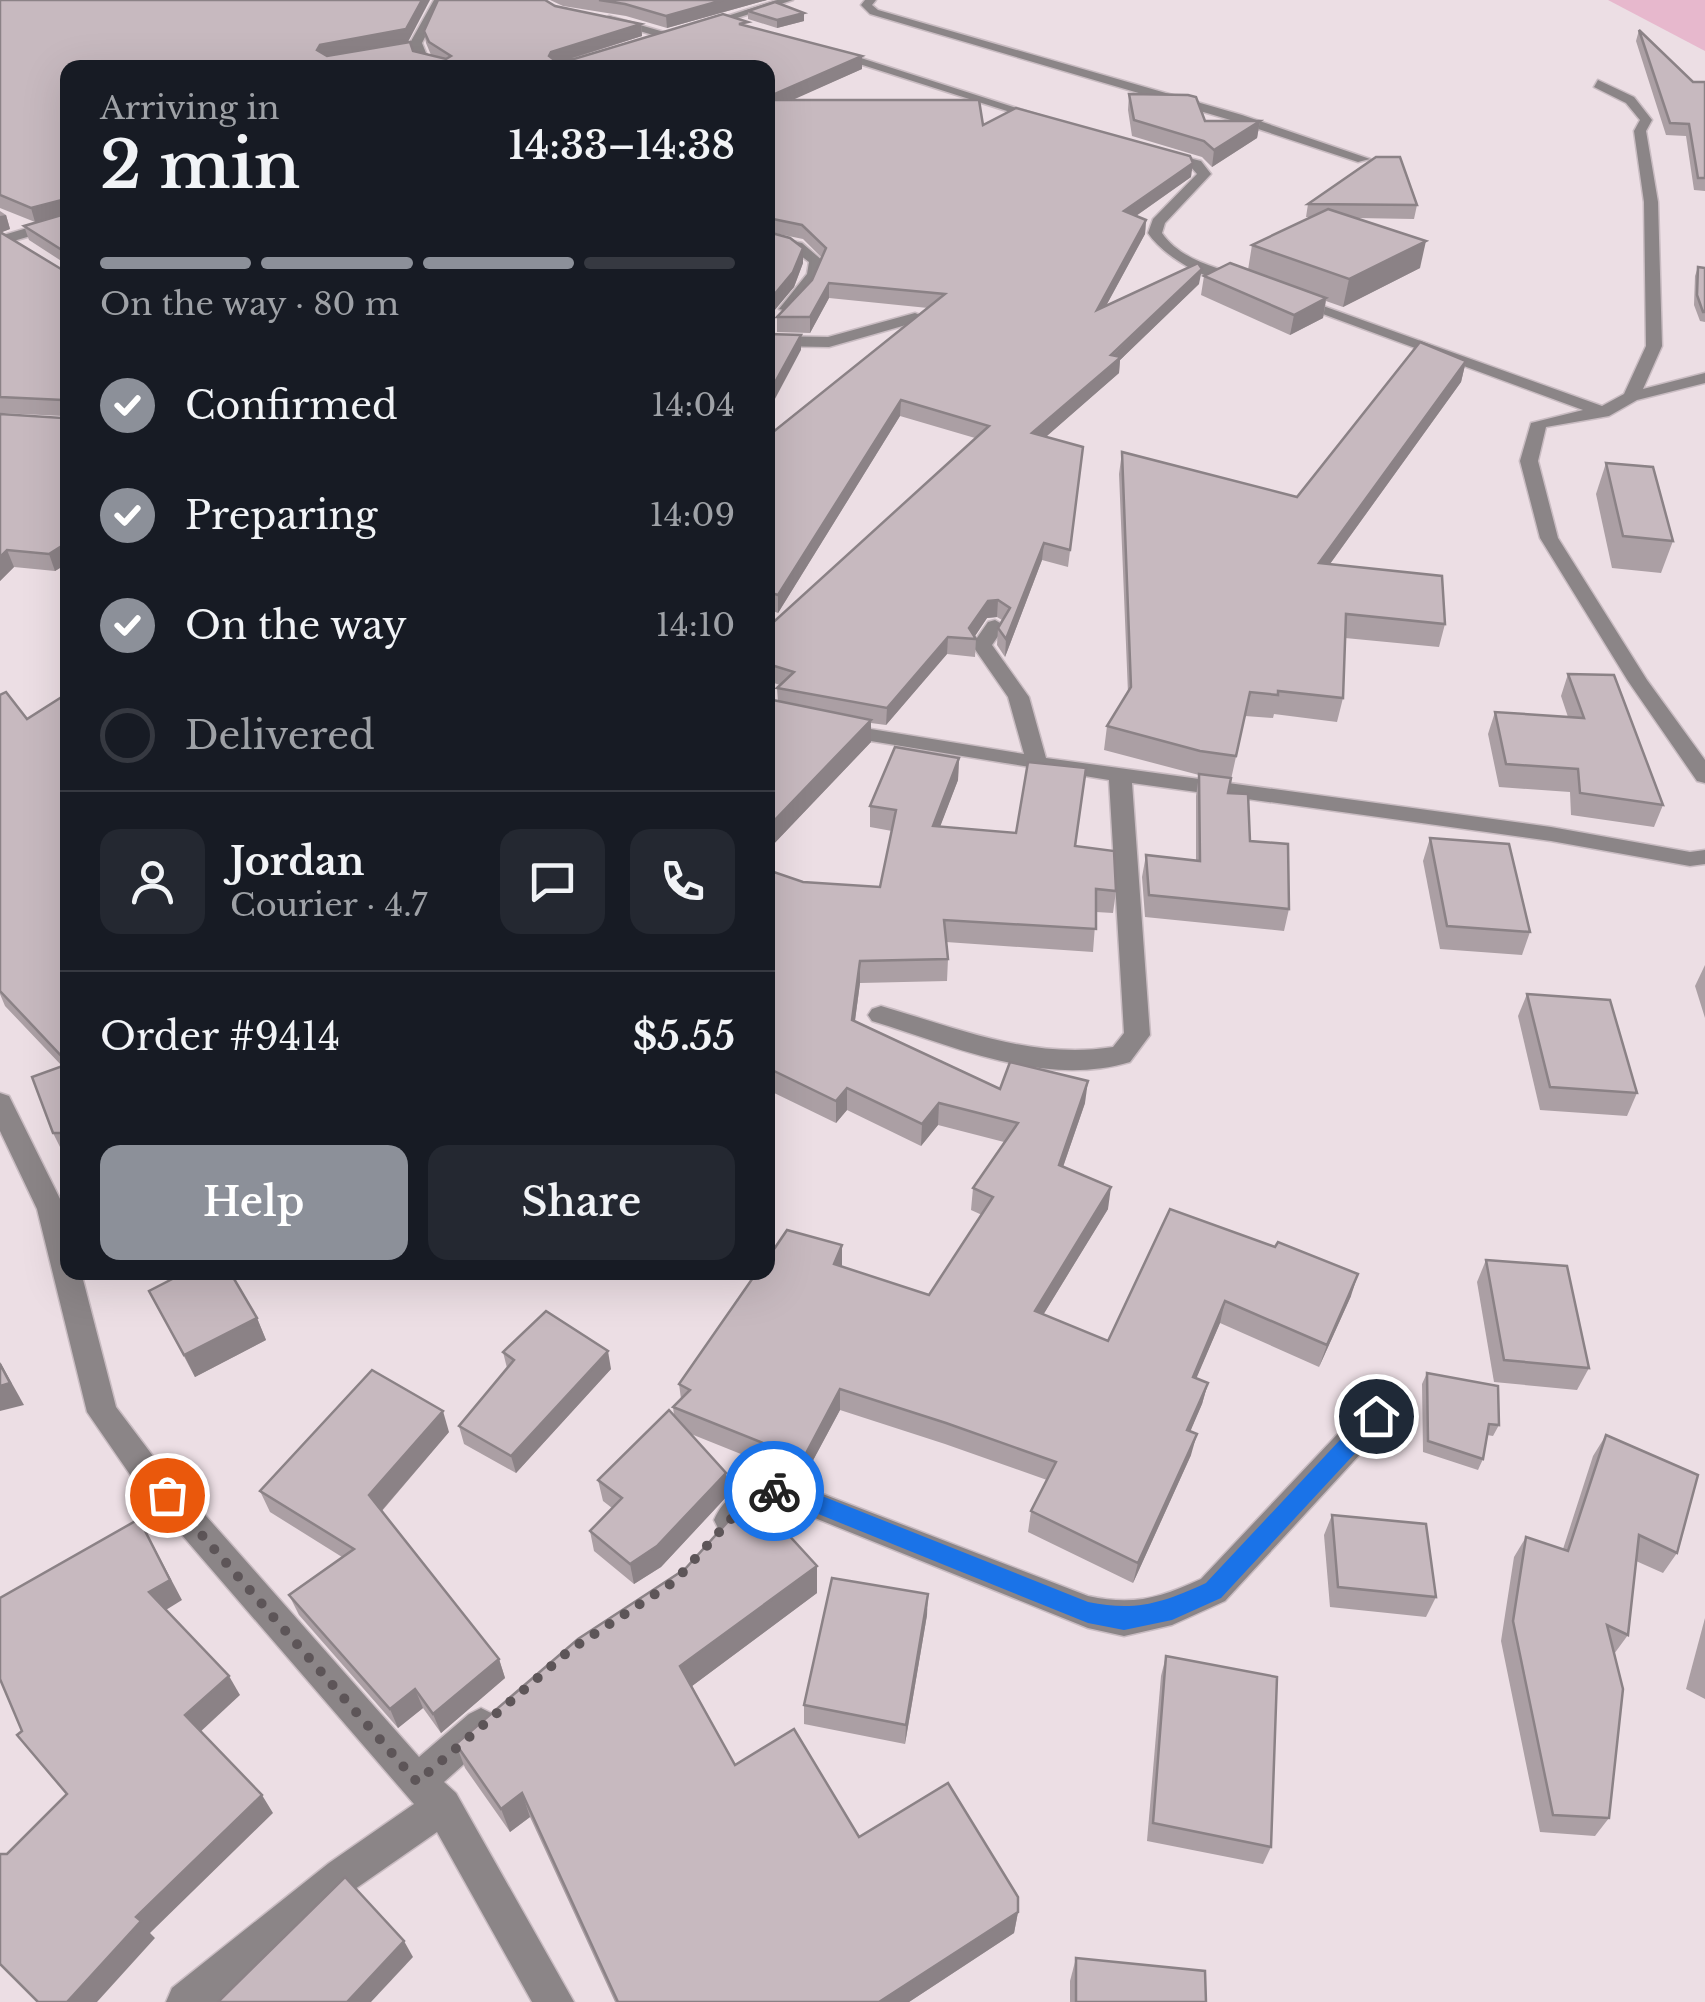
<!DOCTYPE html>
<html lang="en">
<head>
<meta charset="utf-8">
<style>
  body { margin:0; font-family:"Libre Baskerville",serif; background:#242831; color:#f1f3f6; height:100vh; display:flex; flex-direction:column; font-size:38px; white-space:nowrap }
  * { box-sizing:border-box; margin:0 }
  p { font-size:32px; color:#9ea1a6 }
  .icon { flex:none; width:55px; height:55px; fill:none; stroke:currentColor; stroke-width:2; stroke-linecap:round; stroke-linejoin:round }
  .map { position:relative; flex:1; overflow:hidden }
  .drawer { position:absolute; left:60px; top:60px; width:715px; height:1220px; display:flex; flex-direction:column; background:#171b24; border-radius:20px; box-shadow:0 10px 40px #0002 }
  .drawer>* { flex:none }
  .pin { position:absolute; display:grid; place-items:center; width:85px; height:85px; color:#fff; margin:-42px; border:5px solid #fff; border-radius:50%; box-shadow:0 2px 10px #0007 }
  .courier { position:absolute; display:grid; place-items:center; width:100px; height:100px; margin:-50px; border:8px solid #1a73e8; border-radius:50%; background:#fff; color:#222; box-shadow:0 2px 12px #0007 }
  .overview em { font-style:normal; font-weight:600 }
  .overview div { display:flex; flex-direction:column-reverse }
  .overview { display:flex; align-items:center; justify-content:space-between; height:170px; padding:0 40px }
  h1 { font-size:65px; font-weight:600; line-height:75px }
  .bar { display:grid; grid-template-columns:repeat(4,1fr); gap:15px 10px; align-content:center; height:120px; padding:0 40px }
  .bar i { height:12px; border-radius:8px; background:#363941 }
  .bar .selected { background:#8c9099 }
  .bar p { grid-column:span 4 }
  .line { display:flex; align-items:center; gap:25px; padding:0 40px; border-top:2px solid #363941 }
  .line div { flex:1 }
  .round { display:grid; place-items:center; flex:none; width:105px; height:105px; border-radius:20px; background:#242831 }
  ol { padding:0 40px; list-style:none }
  li { display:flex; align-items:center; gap:30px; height:110px }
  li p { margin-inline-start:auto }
  li .icon { padding:10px; border-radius:50%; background:#8c9099; color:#fff; stroke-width:4 }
  li:last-child { color:#9ea1a6 }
  li i { width:55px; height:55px; border:5px solid #363941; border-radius:50% }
  .action { display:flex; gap:20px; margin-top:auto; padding:20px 40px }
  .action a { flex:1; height:115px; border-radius:20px; background:#8c9099; color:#fff; font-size:40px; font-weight:600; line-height:115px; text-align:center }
  .action a+a { background:#242831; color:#f1f3f6 }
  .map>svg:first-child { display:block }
  .green { fill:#e7b8cd }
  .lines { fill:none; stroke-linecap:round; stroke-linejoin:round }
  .minor-casing { stroke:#c9bcc2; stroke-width:3 }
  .minor { fill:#8b8587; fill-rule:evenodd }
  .wall { fill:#ab9fa4 }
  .shaded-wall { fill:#8b8286 }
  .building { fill:#c7b9bf; stroke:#8b8286; stroke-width:2.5 }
  .route { fill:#1a73e8 }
  .done { stroke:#5d5558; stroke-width:10; stroke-dasharray:0 18 }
</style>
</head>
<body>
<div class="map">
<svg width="1705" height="2002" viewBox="0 0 1705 2002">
  <rect width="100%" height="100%" fill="#ecdee4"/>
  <polygon class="green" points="1608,0 1705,0 1705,51"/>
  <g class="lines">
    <g class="minor-casing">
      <g id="minor">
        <polygon points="434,0 444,0 422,43 428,58 449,68 419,62 410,43"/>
        <polygon points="777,0 793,0 703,29 693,27"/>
        <polygon points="865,0 876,0 872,5 878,10 1242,115 1370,159 1358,162 1234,121 870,14 861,5"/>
        <polygon points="609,16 671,34 673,36 667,39 605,21"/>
        <polygon points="828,50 836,50 1048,118 1038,121 828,54"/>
        <polygon points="1598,80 1634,97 1652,120 1646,131 1658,202 1662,346 1643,389 1705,373 1705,383 1637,400 1609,416 1546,427 1538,461 1558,538 1647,680 1705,760 1705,783 1697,781 1628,681 1540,538 1520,461 1531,423 1583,410 1285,300 1298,297 1602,406 1624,394 1646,346 1644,202 1634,131 1640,120 1626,103 1594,87"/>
        <path d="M 1157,150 L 1201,161 L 1211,174 L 1165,223 L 1162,233 C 1182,262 1220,268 1251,279 L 1251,285 C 1219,288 1166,260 1148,233 L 1153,219 L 1197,174 L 1191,167 L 1157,156 Z"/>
        <polygon points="68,216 68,225 0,245 0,236"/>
        <polygon points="768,236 802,243 823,261 821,274 792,312 779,309 807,274 809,262 792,249 768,244"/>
        <polygon points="915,313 920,315 920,321 829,347 768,346 768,336 828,337"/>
        <path d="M 995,620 L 1005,626 L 992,645 L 1029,697 L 1046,758 L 1551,827 L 1690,852 L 1705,850 L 1705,864 L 1690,866 L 1551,841 L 1132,783 L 1150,1035 L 1130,1062 C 1044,1088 954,1046 872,1021 L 868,1015 L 872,1009 L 881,1006 C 957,1028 1033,1060 1113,1047 L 1124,1033 L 1109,780 L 840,736 L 829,730 L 840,724 L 1024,754 L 1008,697 L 972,645 L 988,622 Z"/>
        <polygon points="0,1093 9,1096 65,1209 68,1272 81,1272 116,1407 153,1456 419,1757 469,1714 481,1708 493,1714 499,1726 493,1738 444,1782 456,1793 574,2002 532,2002 437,1832 355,1889 217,2002 166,2002 172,1988 329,1863 414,1804 131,1476 87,1412 37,1209 0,1131"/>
        <path d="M 1376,1402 L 1387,1405 L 1391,1415 L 1387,1425 L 1225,1601 L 1172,1625 L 1124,1636 L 1088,1628 L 800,1512 L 765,1509 L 741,1530 L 730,1535 L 719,1530 L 714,1520 C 727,1490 757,1476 789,1481 L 1088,1596 C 1134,1606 1159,1598 1201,1579 L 1365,1405 Z"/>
      </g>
    </g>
    <use href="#minor" class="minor"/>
  </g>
  <g class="wall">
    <polygon points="0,0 408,42 380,47 413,51 431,55 426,43 424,31 555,6 641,24 642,36 571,59 748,26 862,69 791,100 983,125 1191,177 1136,216 1146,220 1145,234 1106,306 1199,284 1120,360 1119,373 1045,437 1083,447 1068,567 1042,560 1005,657 997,645 998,628 1002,620 997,617 987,618 975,636 976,639 975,657 947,654 886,725 871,723 871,742 768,850 768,699 778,702 777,688 780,685 768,681 768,627 975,438 900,416 778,613 768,609 768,435 928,308 829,298 810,333 777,332 777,317 812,280 822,258 803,239 769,232 803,263 794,287 768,318 768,68 68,68 68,563 55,571 14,567 0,581 0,414 62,418 63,416 0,413 0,211 6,215 10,229 1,232 61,269 66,268 66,264 29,240 24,226 35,222 0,208"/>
    <polygon points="550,0 767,0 667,28 626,16 563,6"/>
    <polygon points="748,11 804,13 804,21 777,28 748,19"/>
    <polygon points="1639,30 1693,82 1705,82 1705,191 1694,190 1686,136 1666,135 1636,41"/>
    <polygon points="1129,94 1205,121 1260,121 1257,138 1212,167 1202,157 1132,136 1128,110"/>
    <polygon points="1308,204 1417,205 1414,219 1356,218 1420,268 1343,307 1326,301 1323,318 1290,335 1201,295 1204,276 1248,270 1252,245 1310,217 1306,217"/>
    <polygon points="1698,267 1705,268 1705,322 1700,321 1694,305 1695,276"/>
    <polygon points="1466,361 1461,382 1330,564 1445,624 1439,647 1345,638 1343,698 1337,722 1274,714 1273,718 1245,716 1228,793 1250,841 1289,909 1284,931 1145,917 1142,877 1146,855 1196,860 1196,796 1199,775 1104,750 1107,726 1128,693 1119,474 1122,452 1297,497"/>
    <polygon points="1606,463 1673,541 1661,573 1612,568 1596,494"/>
    <polygon points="1568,674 1663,805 1654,827 1571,815 1570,792 1499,787 1488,734 1495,712 1568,717 1561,696"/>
    <polygon points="68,693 68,1151 62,1151 53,1133 62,1066 5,1006 0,994 0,695 27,719"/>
    <polygon points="959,758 958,780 940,826 1076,846 1116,891 1113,913 1096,912 1093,952 946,942 948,959 947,981 860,983 855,1021 1000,1089 1085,1103 1063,1167 1108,1209 1043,1315 1108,1341 1170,1209 1351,1296 1319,1367 1220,1323 1196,1378 1208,1383 1202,1404 1190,1431 1191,1455 1133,1583 1028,1532 1031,1511 1047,1480 945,1444 840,1410 803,1479 691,1434 729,1494 661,1567 634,1584 594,1551 590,1531 612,1508 603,1501 598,1480 674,1415 673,1407 681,1399 679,1384 842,1267 929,1295 982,1215 971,1210 973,1188 1004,1142 938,1125 921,1146 847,1110 836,1123 768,1090 768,870 803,882 880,887 892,831 870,827 870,806"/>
    <polygon points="1430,838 1530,932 1522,955 1440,949 1423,861"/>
    <polygon points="1705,965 1705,1018 1695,986"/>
    <polygon points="1527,994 1637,1093 1627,1116 1540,1110 1518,1016"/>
    <polygon points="1486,1260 1589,1368 1577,1390 1494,1382 1477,1282"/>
    <polygon points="149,1291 257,1318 266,1340 195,1377"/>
    <polygon points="503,1352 611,1369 516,1473 464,1444 459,1426 507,1368"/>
    <polygon points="1427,1373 1499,1425 1493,1436 1487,1435 1483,1459 1478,1470 1423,1452 1422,1384"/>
    <polygon points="449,1432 382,1511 499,1659 505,1678 441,1733 423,1708 398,1728 299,1615 289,1595 342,1557 270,1512 260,1491"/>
    <polygon points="1606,1435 1677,1553 1663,1573 1636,1561 1628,1635 1614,1654 1609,1818 1595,1836 1540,1832 1501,1641 1514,1557 1526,1537 1563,1549 1593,1456"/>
    <polygon points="1332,1515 1436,1597 1426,1617 1330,1607 1324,1535"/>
    <polygon points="817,1566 817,1593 692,1686 735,1765 859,1837 1018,1912 1014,1933 909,2002 615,2002 530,1817 510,1832 465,1768 456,1744"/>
    <polygon points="927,1615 905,1744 804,1724 804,1705"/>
    <polygon points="1705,1618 1705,1699 1686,1689"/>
    <polygon points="1166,1656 1271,1847 1263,1864 1147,1841 1161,1676"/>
    <polygon points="1076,1958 1206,2002 1070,2002 1070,1981"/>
  </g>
  <g class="shaded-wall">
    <polygon points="422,0 430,0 408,42 322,58 317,50 320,45"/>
    <polygon points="723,0 767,0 667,28 666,16"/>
    <polygon points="804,13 804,21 777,28 777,20"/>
    <polygon points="641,24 642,36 553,64 549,56 551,52"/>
    <polygon points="862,56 862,69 768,111 768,97"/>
    <polygon points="1260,121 1257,138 1212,167 1214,150"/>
    <polygon points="1193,163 1191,177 1123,225 1124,211"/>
    <polygon points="66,199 68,214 35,222 31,208"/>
    <polygon points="6,215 10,229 0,233 0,216"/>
    <polygon points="1146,220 1145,234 1095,326 1097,310"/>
    <polygon points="1426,241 1420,268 1343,307 1349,279"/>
    <polygon points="803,248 803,263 794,287 768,318 768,302"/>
    <polygon points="1202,269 1199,284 1120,360 1119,373 1031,450 1032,433"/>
    <polygon points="829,283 829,298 810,333 810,317"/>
    <polygon points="1326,298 1323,318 1290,335 1294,315"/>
    <polygon points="801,335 801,350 768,412 768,395"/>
    <polygon points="1466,361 1461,382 1314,586 1319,563"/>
    <polygon points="901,400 900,416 778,613 778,595"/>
    <polygon points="68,542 68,563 55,571 49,554"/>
    <polygon points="1044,543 1042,560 1005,657 1006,639"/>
    <polygon points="7,550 14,567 0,581 0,557"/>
    <polygon points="998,600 997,617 987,618 973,639 969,628 988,601"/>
    <polygon points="948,637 947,654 886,725 887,708"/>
    <polygon points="871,720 871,742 768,850 768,827"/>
    <polygon points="959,758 958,780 932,848 933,826"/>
    <polygon points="860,961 860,983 852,1042 852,1020"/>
    <polygon points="1088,1081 1085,1103 1056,1187 1059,1165"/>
    <polygon points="847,1088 847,1110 836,1123 836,1101"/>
    <polygon points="939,1103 938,1125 921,1146 922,1124"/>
    <polygon points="1111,1187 1108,1209 1032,1333 1035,1311"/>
    <polygon points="842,1245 842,1267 834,1264"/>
    <polygon points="1358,1274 1351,1296 1319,1367 1327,1345"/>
    <polygon points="1225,1301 1220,1323 1188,1398 1193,1377"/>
    <polygon points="257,1318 266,1340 195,1377 184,1355"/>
    <polygon points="608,1351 611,1369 516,1473 511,1456"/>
    <polygon points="0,1362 24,1405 0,1411"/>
    <polygon points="1208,1383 1202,1404 1182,1451 1187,1430"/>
    <polygon points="840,1389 840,1410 803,1479 803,1459"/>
    <polygon points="443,1411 449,1432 377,1516 369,1495"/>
    <polygon points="1197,1434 1191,1455 1133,1583 1138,1563"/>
    <polygon points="726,1473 729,1494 661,1567 634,1584 630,1564"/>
    <polygon points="139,1519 182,1600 161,1613 149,1592"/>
    <polygon points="817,1566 817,1593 684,1692 680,1666"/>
    <polygon points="928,1594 927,1615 905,1744 906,1725"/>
    <polygon points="499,1659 505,1678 441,1733 433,1714"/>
    <polygon points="229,1676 240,1695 198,1734 185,1715"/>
    <polygon points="415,1689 423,1708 398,1728 390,1709"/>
    <polygon points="522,1793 530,1817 510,1832 501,1809"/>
    <polygon points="262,1795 273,1813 150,1933 155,1938 97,2002 67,2002 136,1917"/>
    <polygon points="1018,1912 1014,1933 909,2002 879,2002"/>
    <polygon points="404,1941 413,1957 371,2002 347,2002"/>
  </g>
  <g class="building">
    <polygon points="0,0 422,0 406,29 320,45 317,50 327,56 410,42 413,51 446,59 451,56 429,42 424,31 438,0 545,0 555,6 641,24 551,52 549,56 553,59 574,59 723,14 748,22 739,24 862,56 768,97 768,68 68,68 68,351 63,353 68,355 68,542 49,554 7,550 0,557 0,414 62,418 66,404 63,400 0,397 0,232 61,269 66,268 65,252 24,226 65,214 66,199 31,208 0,195"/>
    <polygon points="599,0 723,0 666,16 625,4"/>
    <polygon points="775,2 804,13 777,20 748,11"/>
    <polygon points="1639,30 1693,82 1705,82 1705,178 1698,178 1689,124 1670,123"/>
    <polygon points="1129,94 1188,95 1196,97 1205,121 1260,121 1214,150 1204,141 1134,120"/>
    <polygon points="768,100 979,100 983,125 1016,108 1190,156 1193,163 1124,211 1146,220 1097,310 1198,263 1202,269 1111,355 1121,357 1032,433 1083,447 1070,550 1044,543 1006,639 998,628 1010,608 998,600 988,601 969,628 976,639 948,637 887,708 777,688 794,672 768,664 768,627 989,426 901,400 778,595 768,592 768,436 945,294 829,283 810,317 777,317 812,280 826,248 802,225 768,218"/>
    <polygon points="1376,157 1400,157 1417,205 1308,204"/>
    <polygon points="1328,209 1426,241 1349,279 1252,245"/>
    <polygon points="768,232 790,238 803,248 793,272 768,302"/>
    <polygon points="1230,263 1326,298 1294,315 1204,276"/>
    <polygon points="1698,267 1705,268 1705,312 1703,312 1697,295"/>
    <polygon points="768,334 801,335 768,395"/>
    <polygon points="1420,342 1466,361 1319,563 1442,576 1445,624 1346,614 1343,698 1278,691 1278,695 1250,692 1236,756 1200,751 1107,726 1131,687 1122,452 1297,497"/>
    <polygon points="1606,463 1653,467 1673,541 1623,536"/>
    <polygon points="1568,674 1614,675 1663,805 1580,793 1578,769 1506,764 1495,712 1584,718"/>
    <polygon points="6,692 27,719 68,693 68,1063 0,991 0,695"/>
    <polygon points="768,699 871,720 768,827"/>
    <polygon points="895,747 959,758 933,826 1016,833 1028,762 1086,768 1075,846 1114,851 1116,891 1096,889 1096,929 944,920 948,959 860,961 852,1020 1000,1089 1010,1062 1088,1081 1059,1165 1111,1187 1035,1311 1108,1341 1170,1209 1275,1247 1278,1242 1358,1274 1327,1345 1225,1301 1193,1377 1208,1383 1187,1430 1197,1434 1138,1563 1031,1511 1056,1462 946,1423 840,1389 803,1459 673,1407 690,1390 679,1384 757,1272 768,1272 768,1258 787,1230 842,1245 834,1264 929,1295 993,1197 973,1188 1018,1123 939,1103 922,1124 847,1088 836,1101 768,1068 768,870 803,882 880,887 896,810 870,806"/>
    <polygon points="1199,774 1231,778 1228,793 1248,794 1250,841 1288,844 1289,909 1149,895 1146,855 1200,861"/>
    <polygon points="1430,838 1509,844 1530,932 1447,926"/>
    <polygon points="1527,994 1610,1000 1637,1093 1550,1087"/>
    <polygon points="68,1064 68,1133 53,1133 32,1077"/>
    <polygon points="1486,1260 1567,1266 1589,1368 1504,1360"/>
    <polygon points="186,1272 230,1272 257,1318 184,1355 149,1291"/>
    <polygon points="546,1311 608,1351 511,1456 459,1426 514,1360 503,1352"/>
    <polygon points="0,1364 10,1383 0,1386"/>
    <polygon points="372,1370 443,1411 369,1495 499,1659 433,1714 415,1689 390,1709 289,1595 354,1549 260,1491"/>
    <polygon points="1427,1373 1498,1386 1499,1425 1489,1424 1483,1459 1428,1441"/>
    <polygon points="669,1410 726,1473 657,1546 630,1564 590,1531 622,1498 598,1480"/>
    <polygon points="1606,1435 1698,1475 1677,1553 1639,1535 1628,1635 1607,1625 1623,1689 1609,1818 1553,1815 1513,1621 1526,1537 1568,1551"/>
    <polygon points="752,1495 817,1566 680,1666 735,1765 794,1729 859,1837 948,1783 1018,1897 1018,1912 879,2002 618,2002 522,1793 501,1809 456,1744 578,1639 685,1569"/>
    <polygon points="1332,1515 1426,1524 1436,1597 1338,1587"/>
    <polygon points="139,1519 170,1580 149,1592 229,1676 185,1715 262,1795 136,1917 141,1921 67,2002 38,2002 0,1964 0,1854 7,1854 67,1794 17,1735 22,1731 0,1679 0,1598"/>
    <polygon points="832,1578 928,1594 906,1725 804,1705"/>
    <polygon points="1166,1656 1277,1677 1271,1847 1153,1823"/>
    <polygon points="345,1877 404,1941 347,2002 218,2002"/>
    <polygon points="1076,1958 1205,1971 1206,2002 1076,2002"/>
  </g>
  <path class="route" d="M 1376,1407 L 1384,1409 L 1384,1422 L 1221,1598 L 1172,1620 L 1124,1630 L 1088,1623 L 801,1507 L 766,1498 L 763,1491 L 774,1482 L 802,1488 L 1088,1602 C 1136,1612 1162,1603 1206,1583 L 1369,1409 Z"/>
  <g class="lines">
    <polyline class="done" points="167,1495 417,1782 570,1650 675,1581 751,1497 774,1491"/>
  </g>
</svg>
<div class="pin" style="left:167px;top:1495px;background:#ea580c"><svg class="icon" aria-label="bag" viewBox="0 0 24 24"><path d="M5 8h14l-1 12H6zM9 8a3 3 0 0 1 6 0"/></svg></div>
<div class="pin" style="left:1376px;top:1416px;background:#1f2937"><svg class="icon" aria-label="home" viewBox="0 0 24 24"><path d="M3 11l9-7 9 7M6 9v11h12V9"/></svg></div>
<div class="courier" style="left:774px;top:1491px"><svg class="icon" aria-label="bike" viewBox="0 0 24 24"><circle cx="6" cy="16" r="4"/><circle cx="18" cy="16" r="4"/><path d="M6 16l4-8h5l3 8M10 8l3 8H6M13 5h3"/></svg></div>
<section class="drawer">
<div class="overview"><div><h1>2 min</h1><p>Arriving in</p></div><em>14:33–14:38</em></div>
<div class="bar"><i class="selected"></i><i class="selected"></i><i class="selected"></i><i></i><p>On the way · 80 m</p></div>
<ol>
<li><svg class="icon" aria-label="check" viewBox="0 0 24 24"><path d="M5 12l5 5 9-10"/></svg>Confirmed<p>14:04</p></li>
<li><svg class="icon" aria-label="check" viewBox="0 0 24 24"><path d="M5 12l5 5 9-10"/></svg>Preparing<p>14:09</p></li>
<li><svg class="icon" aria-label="check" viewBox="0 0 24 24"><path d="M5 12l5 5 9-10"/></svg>On the way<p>14:10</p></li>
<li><i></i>Delivered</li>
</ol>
<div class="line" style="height:180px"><a class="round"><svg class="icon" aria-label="person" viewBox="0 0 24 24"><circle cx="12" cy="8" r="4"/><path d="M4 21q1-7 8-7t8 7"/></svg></a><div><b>Jordan</b><p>Courier · 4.7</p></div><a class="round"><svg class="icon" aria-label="chat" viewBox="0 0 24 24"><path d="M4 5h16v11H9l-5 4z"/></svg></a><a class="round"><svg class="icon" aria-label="phone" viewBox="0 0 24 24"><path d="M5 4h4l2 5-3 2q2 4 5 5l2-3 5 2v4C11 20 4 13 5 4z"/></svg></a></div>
<div class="line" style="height:130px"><div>Order #9414</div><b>$5.55</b></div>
<div class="action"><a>Help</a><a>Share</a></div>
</section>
</div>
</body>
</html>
